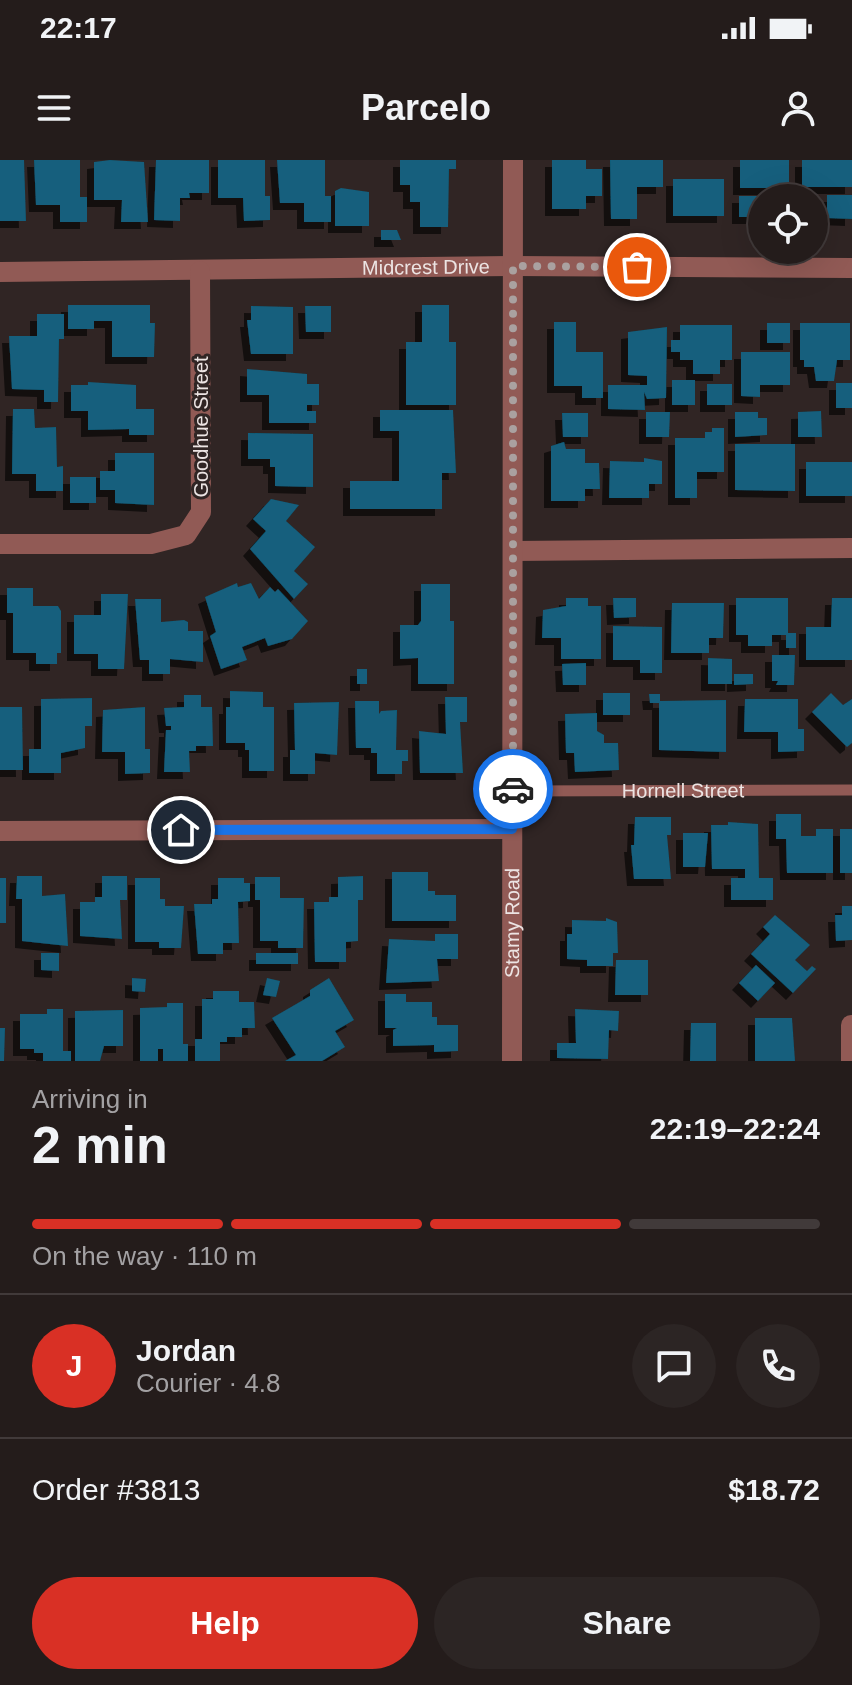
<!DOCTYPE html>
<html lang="en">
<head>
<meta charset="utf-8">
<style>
  body { margin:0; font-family:Helvetica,sans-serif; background:#2c2524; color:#f1f3f6; height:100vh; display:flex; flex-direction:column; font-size:30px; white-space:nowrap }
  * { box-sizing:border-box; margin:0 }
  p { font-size:26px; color:#a3a1a3 }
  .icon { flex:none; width:44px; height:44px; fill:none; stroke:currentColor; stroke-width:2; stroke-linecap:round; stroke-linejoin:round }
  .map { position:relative; height:901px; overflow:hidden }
  .sheet { display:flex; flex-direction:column; background:#241c1b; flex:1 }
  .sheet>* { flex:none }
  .fabs { position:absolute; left:748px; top:24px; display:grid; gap:16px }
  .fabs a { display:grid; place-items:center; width:80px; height:80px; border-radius:50%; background:#241c1b; box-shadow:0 8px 32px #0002,0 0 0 2px #413a3a; font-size:40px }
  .pin { position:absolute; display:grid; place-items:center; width:68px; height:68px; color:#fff; margin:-34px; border:4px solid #fff; border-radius:50%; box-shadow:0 2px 8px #0007 }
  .courier { position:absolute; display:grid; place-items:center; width:80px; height:80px; margin:-40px; border:6px solid #1a73e8; border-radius:50%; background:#fff; color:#222; box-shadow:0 2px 10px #0007 }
  .head em { font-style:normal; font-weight:700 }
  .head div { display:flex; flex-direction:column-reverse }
  .head { display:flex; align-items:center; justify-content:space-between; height:136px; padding:0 32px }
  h1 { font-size:52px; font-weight:700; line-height:60px }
  .bar { display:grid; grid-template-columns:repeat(4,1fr); gap:12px 8px; align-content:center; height:96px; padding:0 32px }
  .bar i { height:10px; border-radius:6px; background:#413a3a }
  .bar .on { background:#d93025 }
  .bar p { grid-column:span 4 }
  .line { display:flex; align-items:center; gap:20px; padding:0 32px; border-top:2px solid #413a3a }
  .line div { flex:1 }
  .round { display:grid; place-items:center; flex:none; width:84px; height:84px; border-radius:42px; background:#2c2524 }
  .primary-button { display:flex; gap:16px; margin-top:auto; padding:16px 32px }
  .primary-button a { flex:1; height:92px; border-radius:48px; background:#d93025; color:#fff; font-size:32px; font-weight:700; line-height:92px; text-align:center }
  .primary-button a+a { background:#2c2524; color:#f1f3f6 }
  .status { display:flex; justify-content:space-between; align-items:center; height:56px; padding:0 40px; background:#241c1b; direction:ltr }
  .status svg { height:22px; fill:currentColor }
  header { display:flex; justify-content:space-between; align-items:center; height:104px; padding:0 32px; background:#241c1b; font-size:36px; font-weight:700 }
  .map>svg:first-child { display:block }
  .building { fill:#125f7d; filter:url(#shadow) }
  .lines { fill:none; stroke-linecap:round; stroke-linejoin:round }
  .service { stroke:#915a55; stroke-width:11 }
  .minor { stroke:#915a55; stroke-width:20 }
  .tertiary { stroke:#915a55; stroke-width:20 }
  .done { stroke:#aaa1a0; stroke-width:8; stroke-dasharray:0 14.4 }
  .route { stroke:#1a73e8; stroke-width:10 }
  .labels { text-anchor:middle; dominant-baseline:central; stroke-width:6; stroke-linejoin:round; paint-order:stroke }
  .street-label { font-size:20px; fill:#ece4e3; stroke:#302524 }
</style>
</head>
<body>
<div class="status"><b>22:17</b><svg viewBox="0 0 49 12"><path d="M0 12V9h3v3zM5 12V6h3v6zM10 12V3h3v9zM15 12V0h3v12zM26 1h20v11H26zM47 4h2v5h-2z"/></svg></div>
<header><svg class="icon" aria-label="menu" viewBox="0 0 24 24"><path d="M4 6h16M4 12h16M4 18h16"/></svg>Parcelo<svg class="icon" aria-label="person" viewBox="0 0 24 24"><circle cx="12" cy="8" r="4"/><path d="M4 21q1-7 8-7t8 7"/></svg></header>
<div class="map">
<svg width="852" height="901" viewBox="0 0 852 901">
  <defs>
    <filter id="shadow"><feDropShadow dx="-7" dy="7" stdDeviation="0" flood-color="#0009"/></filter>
  </defs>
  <rect width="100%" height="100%" fill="#302524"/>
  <g class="building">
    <polygon points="0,0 24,0 26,61 0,61"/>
    <polygon points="34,0 80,0 80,37 87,37 87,62 60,62 60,45 36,45"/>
    <polygon points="110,0 144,2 148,62 121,62 122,40 94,40 94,2"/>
    <polygon points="156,0 209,0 209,33 189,33 190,38 180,38 180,61 154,60"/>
    <polygon points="218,0 265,0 265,36 270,36 270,60 244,61 243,38 218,38"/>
    <polygon points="277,0 325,0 325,36 331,36 331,62 304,62 304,43 280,43"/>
    <polygon points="400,0 456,0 456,9 449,9 448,67 420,67 420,42 410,42 410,25 400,25"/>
    <polygon points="552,0 586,0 586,9 602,9 602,36 586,36 586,49 552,49"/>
    <polygon points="610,0 663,0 663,27 637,27 637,59 611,59"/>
    <rect x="740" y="0" width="49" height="28"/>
    <rect x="802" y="0" width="50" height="27"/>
    <rect x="673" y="19" width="51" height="37"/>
    <polygon points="341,28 369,32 369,66 335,66 335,31"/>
    <polygon points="827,35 852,35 852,59 827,58"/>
    <polygon points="739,36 762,36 761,57 739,57"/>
    <polygon points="381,70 397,70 401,80 381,80"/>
    <polygon points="68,145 150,145 150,163 155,163 154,197 112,197 112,161 94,161 94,169 68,169"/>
    <polygon points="422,145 449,145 449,182 456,182 456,245 406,245 406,182 422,182"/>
    <polygon points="251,146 293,147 293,194 251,194 247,160 251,160"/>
    <polygon points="305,146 331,146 331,172 306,172"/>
    <polygon points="37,154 64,154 64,179 59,179 58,242 44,242 44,230 12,229 9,176 37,176"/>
    <polygon points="554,162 576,162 576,192 603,192 603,238 582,238 582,226 554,226"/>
    <rect x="767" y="163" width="23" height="20"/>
    <polygon points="800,163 850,163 850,200 837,200 834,221 816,221 814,207 804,207 804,200 800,200"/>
    <polygon points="680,165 732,165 732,200 720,200 720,214 693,214 693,200 680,200 680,192 671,192 671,180 680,180"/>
    <polygon points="667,167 666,238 647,239 644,232 645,250 608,249 608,225 647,225 647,216 628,215 628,172"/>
    <polygon points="741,192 790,192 790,225 760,225 760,237 741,236"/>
    <polygon points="247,209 307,214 307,224 319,224 319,245 307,245 307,251 316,251 316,263 269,263 269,235 247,235"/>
    <rect x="672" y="220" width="23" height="25"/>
    <polygon points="88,222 136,225 136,249 154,249 154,275 129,275 129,269 88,270 88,251 71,251 71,225 88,225"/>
    <rect x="836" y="223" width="16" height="25"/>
    <rect x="707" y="224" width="25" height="21"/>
    <polygon points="13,249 34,249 35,268 56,267 57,307 63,306 63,331 36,331 36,314 12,314"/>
    <polygon points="380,250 453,250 456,313 442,313 442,349 350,349 350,321 399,321 399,271 380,271"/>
    <polygon points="821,251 822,277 798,277 798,252"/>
    <polygon points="646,252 670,252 669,277 646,277"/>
    <polygon points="735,252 758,252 758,258 767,258 767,275 735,277"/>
    <polygon points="562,253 588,253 588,277 563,277"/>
    <polygon points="712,268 724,268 724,312 697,312 697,338 675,338 675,278 705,278 705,272 712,272"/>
    <polygon points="248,273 313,274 313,327 275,326 275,307 270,307 270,299 248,299"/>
    <polygon points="564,282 566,289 585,289 585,303 599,303 600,329 585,329 585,341 551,341 551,286"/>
    <polygon points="735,284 795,284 795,331 735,330"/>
    <polygon points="115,293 154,293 154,345 115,343 115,330 100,330 100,311 115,311"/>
    <polygon points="644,298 662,301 662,324 649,324 649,338 609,338 610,301 644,302"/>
    <rect x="806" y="302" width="46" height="34"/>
    <rect x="70" y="317" width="26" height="26"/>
    <polygon points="271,339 299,345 286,361 315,387 294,411 308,424 294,439 250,389 266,371 253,359"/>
    <polygon points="237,423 238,427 251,423 259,439 270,427 275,432 278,429 308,461 292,479 268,486 265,478 242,487 247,500 221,509 210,476 216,472 205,437"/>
    <polygon points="421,424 450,424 450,461 454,461 454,524 418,524 418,498 400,499 400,465 418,465 421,461"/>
    <polygon points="7,428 33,428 33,446 58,446 61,451 61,493 57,493 57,504 36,504 36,493 13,493 13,453 7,453"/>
    <polygon points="101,434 128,434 124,509 98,509 98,494 74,494 74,455 101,455"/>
    <polygon points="566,438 588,438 588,446 601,446 601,499 561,499 561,478 542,478 543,450 566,446"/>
    <polygon points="613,438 636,438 636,457 614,458"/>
    <polygon points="736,438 788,438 788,473 796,473 796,488 786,488 786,475 772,475 772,486 748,486 748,475 736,475"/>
    <polygon points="832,438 852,438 852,500 806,500 806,467 831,467"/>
    <polygon points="135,439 161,439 161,462 184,460 188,462 188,471 203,471 203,502 170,499 170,514 149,514 149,500 140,500"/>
    <polygon points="672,443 724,443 723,478 709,478 709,493 671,493"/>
    <polygon points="613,466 662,467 662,513 640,513 640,500 613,500"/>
    <polygon points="772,495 795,495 794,525 776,525 778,521 772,521"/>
    <polygon points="708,498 732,499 732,524 708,524"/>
    <polygon points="586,503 586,525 563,525 562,504"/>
    <rect x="357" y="509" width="10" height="15"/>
    <polygon points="734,514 753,514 753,524 734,525"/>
    <polygon points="230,531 263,532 263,547 274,547 274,611 249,611 249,590 245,590 245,583 226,583 226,547 230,547"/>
    <rect x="603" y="533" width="27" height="22"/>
    <polygon points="831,533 843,545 852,539 852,583 847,587 812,552"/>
    <polygon points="649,534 660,534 660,541 726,540 726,592 659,590 659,543 650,543"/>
    <polygon points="184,535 201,535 201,547 212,547 213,586 196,586 196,591 189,591 190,612 164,612 166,570 171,570 171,566 166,566 164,548 184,547"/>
    <polygon points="445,537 467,537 467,562 460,562 463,613 420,613 419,571 446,574"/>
    <polygon points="92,538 92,566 85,566 85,588 61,593 61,613 29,613 29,589 41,589 41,539"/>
    <polygon points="745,539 798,539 798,569 804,569 804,591 778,592 778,572 744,572"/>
    <polygon points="355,541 379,541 379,554 381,551 397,550 396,590 408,590 408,601 402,601 402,614 377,614 377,593 371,593 371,588 356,588"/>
    <polygon points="339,542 337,595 315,593 315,614 290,614 290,590 295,590 294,543"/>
    <polygon points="0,547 22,547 23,610 0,610"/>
    <polygon points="145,547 145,589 150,589 150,613 125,614 125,592 102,592 103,550"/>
    <polygon points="597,553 597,571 604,575 604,583 618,583 619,610 575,612 574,593 566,593 565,554"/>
    <polygon points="776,654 801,654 801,676 816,676 816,669 833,669 833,713 787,713 786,679 776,679"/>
    <polygon points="635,657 671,657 671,675 667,675 671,719 634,719 631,685 634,685"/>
    <polygon points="728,662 758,664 759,718 773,718 773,740 731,740 731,718 745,718 745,709 712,709 711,665 728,665"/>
    <rect x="840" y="669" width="12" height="44"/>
    <polygon points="683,673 708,673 705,707 683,707"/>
    <polygon points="392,712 428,712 428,731 435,731 435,735 456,735 456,761 392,761"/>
    <polygon points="17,716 42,716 42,736 65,734 68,786 22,781 22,739 16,739"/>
    <polygon points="102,716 127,716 127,740 120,740 122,779 80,776 80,742 95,742 95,737 102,737"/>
    <polygon points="363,716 363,740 358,740 358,781 346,782 346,802 315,802 314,742 329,742 329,737 338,737 338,717"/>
    <polygon points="255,717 280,717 280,738 304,738 303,788 278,788 278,781 260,781 260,740 255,740"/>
    <rect x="0" y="718" width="6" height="45"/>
    <polygon points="135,718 160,718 160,739 165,739 165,746 184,746 181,788 159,788 159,782 135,782"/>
    <polygon points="218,718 244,718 244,723 250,723 250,741 238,742 239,783 223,783 223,794 198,794 194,744 212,744 212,739 218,739"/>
    <polygon points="842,746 852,746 852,780 836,781 835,755 842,755"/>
    <polygon points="775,755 810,785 795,800 807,811 812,806 816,809 793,833 751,794 770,774 763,767"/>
    <polygon points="606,758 617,762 618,793 613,793 613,806 587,806 587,800 567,799 567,774 572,774 572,760 606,761"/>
    <polygon points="435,774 458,774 458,799 437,799 439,821 386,823 389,779 435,781"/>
    <polygon points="41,793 59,793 59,811 41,810"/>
    <rect x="256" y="793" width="42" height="11"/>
    <polygon points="616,800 648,800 648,835 615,835"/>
    <polygon points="756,805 775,823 758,841 739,823"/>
    <polygon points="132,818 146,819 145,832 132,831"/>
    <polygon points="267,818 280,821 276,837 263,835"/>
    <polygon points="329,818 354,860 335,871 345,887 322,901 285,901 296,895 272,858 310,836 310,830"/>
    <polygon points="213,831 239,831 239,842 254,842 255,868 242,868 242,877 227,877 227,882 220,882 220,901 195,901 195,879 202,879 202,839 213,839"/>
    <polygon points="385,834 406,834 406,842 432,842 432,857 437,857 437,865 458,865 458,891 434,892 434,885 393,886 393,870 397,868 385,868"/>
    <polygon points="167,843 183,843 183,884 188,884 188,901 163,901 163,889 158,889 158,901 140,901 140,848 167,847"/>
    <polygon points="47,849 63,849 63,891 71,891 71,901 43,901 43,893 34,893 34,889 20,889 20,854 47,854"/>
    <polygon points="575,849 619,851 618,871 609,870 608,899 557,898 557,883 576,883"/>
    <polygon points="123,850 123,886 104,886 100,901 75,901 75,851"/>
    <polygon points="755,858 792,858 795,901 755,901"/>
    <polygon points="691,863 716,863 716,901 690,901"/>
    <polygon points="0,868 5,868 4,901 0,901"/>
  </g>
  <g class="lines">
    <path class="service" id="s1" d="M 513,631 L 852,630"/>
    <g class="minor">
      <path id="s2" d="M 0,112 L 513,106 L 852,108"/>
      <polyline points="0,384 151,384 186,375 201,352 200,111"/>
      <polyline points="513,391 852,388"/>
      <polyline points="0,671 512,669"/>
      <polyline points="851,865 851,901"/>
    </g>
    <path class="tertiary" id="s3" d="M 512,901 L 513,0"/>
  </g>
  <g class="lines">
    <polyline class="done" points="513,629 513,106 637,107"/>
    <polyline class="route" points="181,670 512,669 513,629"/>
  </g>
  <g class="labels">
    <g class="street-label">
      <text stroke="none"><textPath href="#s2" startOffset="426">Midcrest Drive</textPath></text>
      <text transform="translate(201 267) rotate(-90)">Goodhue Street</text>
      <text stroke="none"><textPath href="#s1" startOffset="170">Hornell Street</textPath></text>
      <text stroke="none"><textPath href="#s3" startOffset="138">Stamy Road</textPath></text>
    </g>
  </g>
</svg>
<div class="fabs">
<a><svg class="icon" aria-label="locate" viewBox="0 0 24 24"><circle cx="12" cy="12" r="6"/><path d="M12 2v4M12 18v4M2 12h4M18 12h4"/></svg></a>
</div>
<div class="pin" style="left:637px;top:107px;background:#ea580c"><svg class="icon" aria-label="bag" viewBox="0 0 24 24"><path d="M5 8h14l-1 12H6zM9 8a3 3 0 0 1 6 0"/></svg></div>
<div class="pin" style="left:181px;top:670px;background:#1f2937"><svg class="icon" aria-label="home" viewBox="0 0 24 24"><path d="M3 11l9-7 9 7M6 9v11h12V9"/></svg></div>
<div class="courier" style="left:513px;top:629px"><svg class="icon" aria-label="car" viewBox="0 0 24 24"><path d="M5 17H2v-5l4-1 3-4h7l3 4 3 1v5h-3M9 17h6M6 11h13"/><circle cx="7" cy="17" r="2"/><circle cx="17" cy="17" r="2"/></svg></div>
</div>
<section class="sheet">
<div class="head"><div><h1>2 min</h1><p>Arriving in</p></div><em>22:19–22:24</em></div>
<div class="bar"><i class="on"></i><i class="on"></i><i class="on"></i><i></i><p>On the way · 110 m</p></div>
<div class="line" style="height:144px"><b class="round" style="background:#d93025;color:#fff">J</b><div><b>Jordan</b><p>Courier · 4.8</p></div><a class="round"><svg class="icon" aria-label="chat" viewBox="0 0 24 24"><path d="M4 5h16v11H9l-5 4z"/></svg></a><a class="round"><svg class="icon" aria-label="phone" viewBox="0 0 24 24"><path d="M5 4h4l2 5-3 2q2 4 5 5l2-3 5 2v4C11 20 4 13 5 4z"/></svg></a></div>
<div class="line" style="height:104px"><div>Order #3813</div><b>$18.72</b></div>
<div class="primary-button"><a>Help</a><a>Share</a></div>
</section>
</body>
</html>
